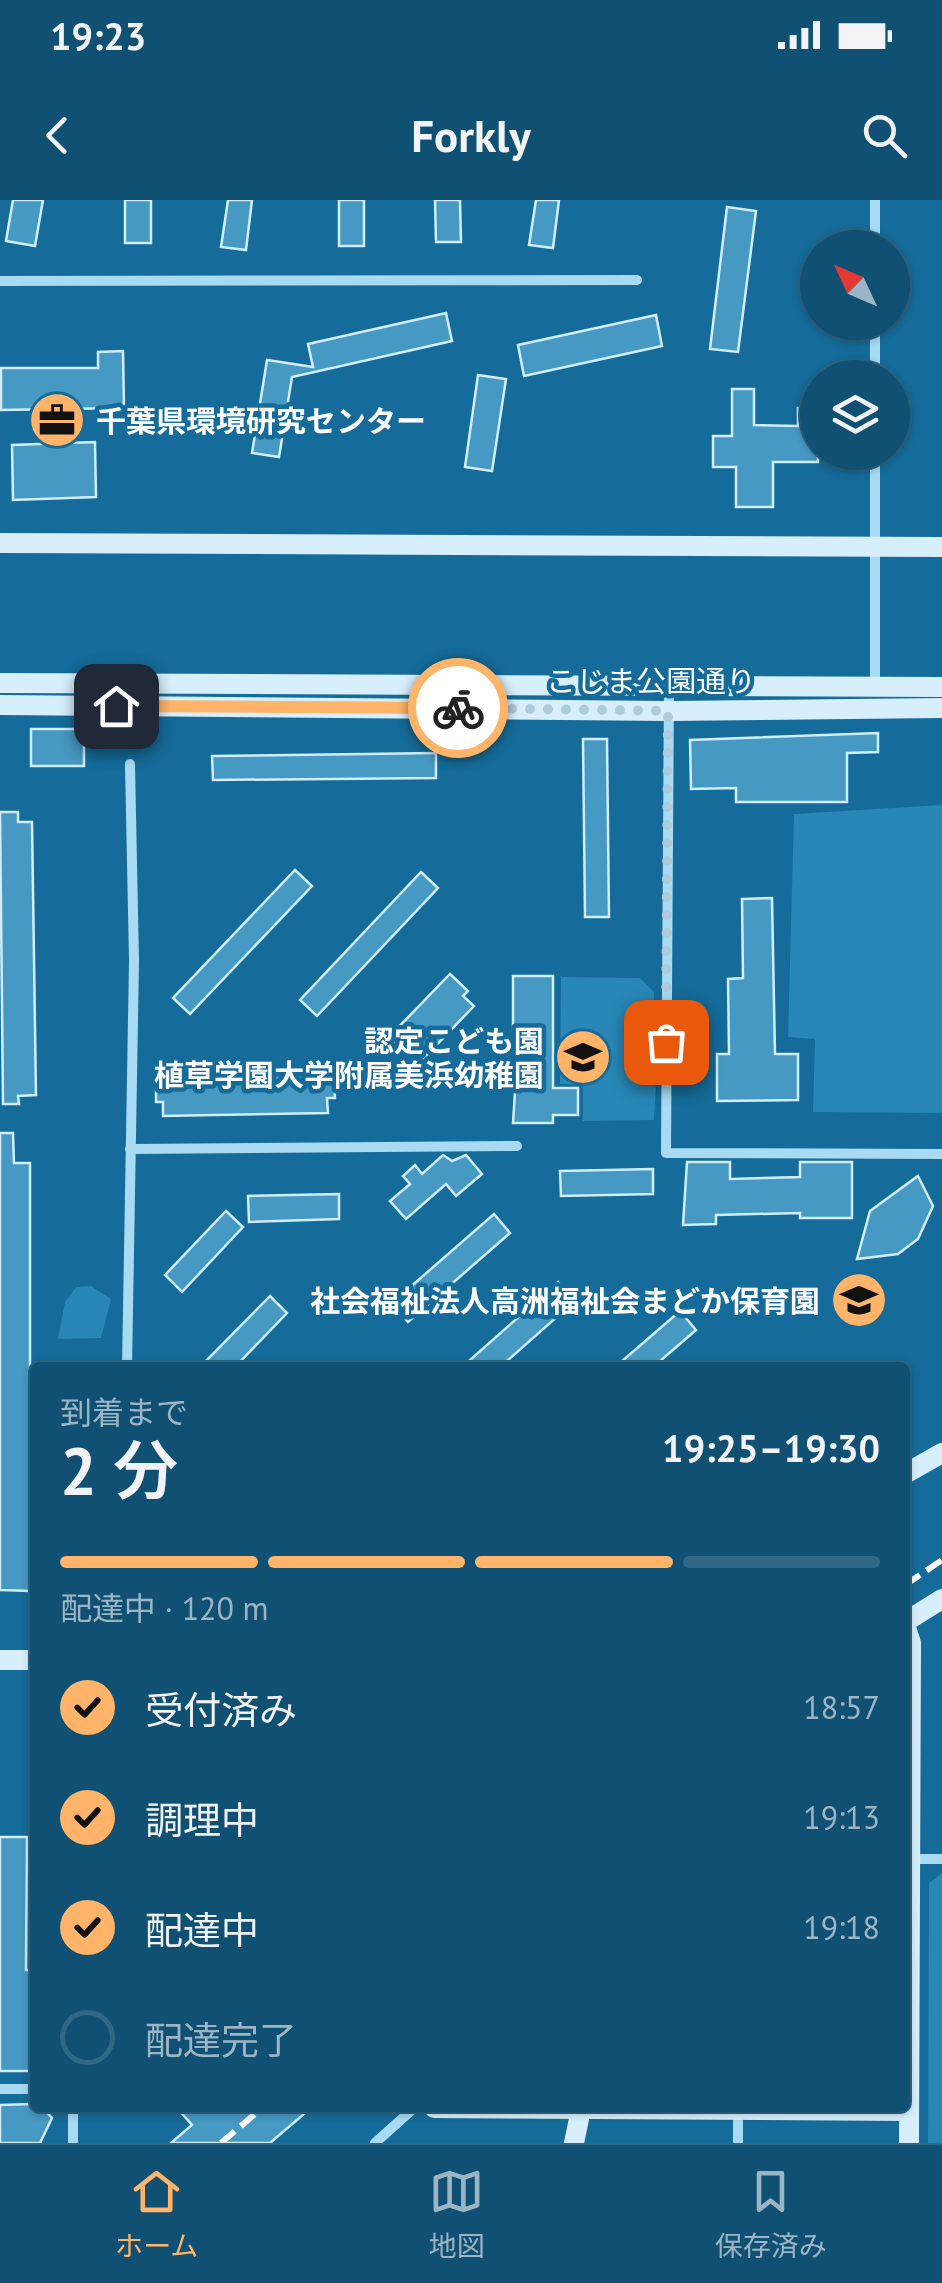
<!DOCTYPE html>
<html lang="ja">
<head>
<meta charset="utf-8">
<style>
  body { margin:0; font-family:"PT Sans","Noto Sans JP",sans-serif; background:#1e5a7b; color:#f1f3f6; height:100vh; display:flex; flex-direction:column; font-size:38px; white-space:nowrap }
  * { box-sizing:border-box; margin:0 }
  p { font-size:32px; color:#9cb5c4 }
  .icon { flex:none; width:55px; height:55px; fill:none; stroke:currentColor; stroke-width:2; stroke-linecap:round; stroke-linejoin:round }
  .map { position:relative; flex:1; overflow:hidden }
  .drawer { position:absolute; left:30px; top:1162px; width:880px; height:750px; display:flex; flex-direction:column; background:#105073; border-radius:10px; box-shadow:0 2px 8px #0004,0 0 0 2px #306785 }
  .drawer>* { flex:none }
  .needle { width:65px; rotate:314deg }
  .buttons { position:absolute; left:800px; top:30px; display:grid; gap:20px }
  .buttons a { display:grid; place-items:center; width:110px; height:110px; border-radius:50%; background:#105073; box-shadow:0 2px 8px #0004,0 0 0 2px #306785; font-size:50px }
  .pin { position:absolute; display:grid; place-items:center; width:85px; height:85px; color:#fff; margin:-42px; border-radius:20px; box-shadow:0 5px 15px #0006 }
  .courier { position:absolute; display:grid; place-items:center; width:100px; height:100px; margin:-50px; border:8px solid #ffb46a; border-radius:50%; background:#fff; color:#222; box-shadow:0 2px 12px #0007 }
  .head em { font-style:normal; font-weight:600 }
  .head div { display:flex; flex-direction:column-reverse }
  .head { display:flex; align-items:center; justify-content:space-between; height:170px; padding:0 30px }
  h1 { font-size:65px; font-weight:600; line-height:75px }
  .bar { display:grid; grid-template-columns:repeat(4,1fr); gap:15px 10px; align-content:center; height:120px; padding:0 30px }
  .bar i { height:12px; border-radius:8px; background:#306785 }
  .bar .on { background:#ffb46a }
  .bar p { grid-column:span 4 }
  ol { padding:0 30px; list-style:none }
  li { display:flex; align-items:center; gap:30px; height:110px }
  li p { margin-inline-start:auto }
  li .icon { padding:10px; border-radius:50%; background:#ffb46a; color:#111; stroke-width:4 }
  li:last-child { color:#9cb5c4 }
  li i { width:55px; height:55px; border:5px solid #306785; border-radius:50% }
  .status { display:flex; justify-content:space-between; align-items:center; height:70px; padding:0 50px; background:#105073; direction:ltr }
  .status svg { height:28px; fill:currentColor }
  header { display:flex; justify-content:space-between; align-items:center; height:130px; padding:0 30px; background:#105073; font-size:45px; font-weight:600 }
  .tabs { display:flex; justify-content:space-around; align-items:center; height:140px; border-top:2px solid #306785; background:#105073; font-size:28px; color:#9cb5c4 }
  .tabs a { display:grid; justify-items:center; gap:5px }
  .tabs .on { color:#ffb46a }
  .map>svg:first-child { display:block }
  .green { fill:#2887b7 }
  .building { fill:#4699c3; stroke:#d0eefd; stroke-width:2.5 }
  .lines { fill:none; stroke-linecap:round; stroke-linejoin:round }
  .street { stroke:#a8daf2; stroke-width:10 }
  .secondary { stroke:#d7effc; stroke-width:20 }
  .rail { stroke:#fff; stroke-width:6; stroke-dasharray:18 8; stroke-linecap:butt }
  .done { stroke:#adcbdb; stroke-width:10; stroke-dasharray:0 18 }
  .route { stroke:#ffb46a; stroke-width:12 }
  .labels { text-anchor:middle; dominant-baseline:central; stroke-width:9; stroke-linejoin:round; paint-order:stroke }
  .poi-label { font-size:30px; font-weight:bold; fill:#fff; stroke:#156b99; text-anchor:end }
  .street-label { font-size:30px; fill:#fff; stroke:#156b99 }
</style>
</head>
<body>
<div class="status"><b>19:23</b><svg viewBox="0 0 49 12"><path d="M0 12V9h3v3zM5 12V6h3v6zM10 12V3h3v9zM15 12V0h3v12zM26 1h20v11H26zM47 4h2v5h-2z"/></svg></div>
<header><svg class="icon" aria-label="back" viewBox="0 0 24 24"><path d="M15 5l-7 7 7 7"/></svg>Forkly<svg class="icon" aria-label="search" viewBox="0 0 24 24"><circle cx="10" cy="10" r="6"/><path d="M15 15l6 6"/></svg></header>
<div class="map">
<svg width="942" height="1943" viewBox="0 0 942 1943">
  <rect width="100%" height="100%" fill="#156b99"/>
  <g class="green">
    <polygon points="942,605 942,913 813,912 815,839 788,837 794,614"/>
    <polygon points="561,777 640,778 654,792 653,829 645,830 645,876 656,883 654,920 583,921 583,885 560,884"/>
    <polygon points="91,1086 111,1099 101,1138 58,1139 65,1102 76,1087"/>
    <polygon points="942,1673 942,1943 928,1943 929,1683"/>
  </g>
  <g class="building">
    <polygon points="13,0 43,0 35,46 6,41"/>
    <rect x="125" y="0" width="26" height="43"/>
    <polygon points="228,0 252,0 246,50 221,47"/>
    <rect x="339" y="0" width="25" height="46"/>
    <polygon points="435,0 460,0 461,42 436,42"/>
    <polygon points="536,0 559,0 553,48 529,45"/>
    <polygon points="727,7 756,11 738,152 710,149"/>
    <polygon points="446,113 452,141 292,177 279,257 252,253 267,160 313,167 308,144"/>
    <polygon points="656,115 662,146 524,176 518,145"/>
    <polygon points="123,151 124,208 1,210 1,168 98,168 98,152"/>
    <polygon points="478,175 506,179 492,271 465,267"/>
    <polygon points="732,189 754,189 754,225 798,226 798,208 818,208 818,262 773,262 773,307 736,307 736,267 713,267 713,236 732,236"/>
    <polygon points="95,242 96,297 13,300 12,245"/>
    <rect x="31" y="529" width="53" height="37"/>
    <polygon points="878,533 878,552 847,553 847,602 736,602 736,588 691,589 690,540"/>
    <polygon points="583,539 607,539 609,717 585,717"/>
    <polygon points="436,553 436,578 213,580 212,556"/>
    <polygon points="0,612 18,612 18,622 32,622 36,895 18,896 19,904 3,904"/>
    <polygon points="295,670 312,686 190,814 173,798"/>
    <polygon points="421,672 438,688 317,816 300,800"/>
    <polygon points="772,698 775,854 798,854 798,900 717,901 717,854 729,854 728,779 743,778 742,699"/>
    <polygon points="450,774 468,791 463,796 474,806 424,858 413,848 406,855 388,838"/>
    <polygon points="513,776 553,776 553,888 578,888 578,915 553,915 553,923 513,923 519,830 513,830"/>
    <polygon points="334,873 335,898 327,898 328,913 163,916 163,902 156,902 156,877"/>
    <polygon points="0,933 13,933 14,963 30,963 30,1391 0,1390"/>
    <polygon points="443,955 452,961 466,955 482,974 456,996 446,984 406,1019 390,1001 410,984 403,976 415,965 422,974"/>
    <polygon points="687,962 730,962 730,979 800,977 800,962 852,962 852,1018 800,1018 800,1013 716,1015 716,1024 683,1025"/>
    <polygon points="653,969 653,994 561,996 560,971"/>
    <polygon points="918,976 933,1006 918,1039 898,1054 857,1059 870,1011"/>
    <polygon points="339,994 339,1019 249,1022 248,996"/>
    <polygon points="226,1011 243,1027 182,1092 165,1075"/>
    <polygon points="494,1014 510,1033 408,1122 392,1103"/>
    <polygon points="558,1082 575,1101 499,1168 461,1168"/>
    <polygon points="270,1096 287,1113 234,1168 199,1168"/>
    <polygon points="680,1111 696,1130 652,1168 614,1168"/>
    <polygon points="0,1637 27,1637 26,1770 35,1770 35,1871 0,1871"/>
    <polygon points="31,1904 43,1908 52,1918 40,1943 0,1943 0,1905"/>
    <polygon points="177,1908 311,1908 270,1943 171,1943 192,1925"/>
  </g>
  <g class="lines">
    <g class="street">
      <polyline points="875,48 875,0"/>
      <polyline points="0,81 637,80"/>
      <polyline points="875,178 875,122"/>
      <polyline points="875,252 875,487"/>
      <polyline points="669,485 666,953 942,954"/>
      <polyline points="130,949 517,946"/>
      <polyline points="127,1168 134,761 130,564"/>
      <polyline points="911,1659 942,1659"/>
      <polyline points="0,1889 35,1889"/>
      <polyline points="73,1908 73,1943"/>
      <polyline points="375,1943 414,1908"/>
      <polyline points="738,1943 738,1911"/>
    </g>
    <g class="secondary">
      <polyline points="0,343 942,347"/>
      <polyline points="0,483 942,487"/>
      <polyline points="0,505 668,511 942,508"/>
      <polyline points="905,1274 942,1253"/>
      <polyline points="905,1422 942,1399"/>
      <polyline points="905,1425 911,1443 909,1943"/>
      <polyline points="0,1460 35,1460"/>
      <polyline points="434,1908 908,1911"/>
      <polyline points="574,1943 581,1909"/>
    </g>
    <g class="rail">
      <polyline points="905,1385 942,1360"/>
      <polyline points="221,1943 262,1908"/>
    </g>
  </g>
  <g class="lines">
    <polyline class="done" points="458,508 668,511 666,842"/>
    <polyline class="route" points="116,506 458,508"/>
  </g>
  <defs>
    <g id="office-disc" transform="scale(2.875)"><circle r="9.5" fill="#ffb46a" stroke="#156b99"/><path d="M-6-3h4V-5.5h4V-3h4V5H-6ZM-1-4.5V-3h2v-1.5ZM-6 0V1H6V0Z" fill="#111"/></g>
    <g id="school-disc" transform="scale(2.875)"><circle r="9.5" fill="#ffb46a" stroke="#156b99"/><path d="M0-5L7-2L0 1L-7-2ZM-4 1L0 2.5L4 1V4Q0 6-4 4Z" fill="#111"/></g>
  </defs>
  <g fill-rule="evenodd">
    <use href="#office-disc" x="57" y="220"/>
    <use href="#school-disc" x="583" y="857"/>
    <use href="#school-disc" x="859" y="1100"/>
  </g>
  <g class="labels">
    <g class="poi-label">
      <text x="96" y="220" text-anchor="start">千葉県環境研究センター</text>
      <text x="544" y="840">認定こども園<tspan x="544" dy="34">植草学園大学附属美浜幼稚園</tspan></text>
      <text x="820" y="1100">社会福祉法人高洲福祉会まどか保育園</text>
    </g>
    <g class="street-label">
      <text x="651" y="480">こじま公園通り</text>
    </g>
  </g>
</svg>
<div class="buttons">
<a><svg class="needle" viewBox="-14 -14 28 28"><path d="M0-13l5 13h-10z" fill="#e53935"/><path d="M0 13l5-13h-10z" fill="#9cb5c4"/></svg></a>
<a><svg class="icon" aria-label="layers" viewBox="0 0 24 24"><path d="M12 4l9 5-9 5-9-5zM3 14l9 5 9-5"/></svg></a>
</div>
<div class="pin" style="left:666px;top:842px;background:#ea580c"><svg class="icon" aria-label="bag" viewBox="0 0 24 24"><path d="M5 8h14l-1 12H6zM9 8a3 3 0 0 1 6 0"/></svg></div>
<div class="pin" style="left:116px;top:506px;background:#1f2937"><svg class="icon" aria-label="home" viewBox="0 0 24 24"><path d="M3 11l9-7 9 7M6 9v11h12V9"/></svg></div>
<div class="courier" style="left:458px;top:508px"><svg class="icon" aria-label="bike" viewBox="0 0 24 24"><circle cx="6" cy="16" r="4"/><circle cx="18" cy="16" r="4"/><path d="M6 16l4-8h5l3 8M10 8l3 8H6M13 5h3"/></svg></div>
<section class="drawer">
<div class="head"><div><h1>2 分</h1><p>到着まで</p></div><em>19:25–19:30</em></div>
<div class="bar"><i class="on"></i><i class="on"></i><i class="on"></i><i></i><p>配達中 · 120 m</p></div>
<ol>
<li><svg class="icon" aria-label="check" viewBox="0 0 24 24"><path d="M5 12l5 5 9-10"/></svg>受付済み<p>18:57</p></li>
<li><svg class="icon" aria-label="check" viewBox="0 0 24 24"><path d="M5 12l5 5 9-10"/></svg>調理中<p>19:13</p></li>
<li><svg class="icon" aria-label="check" viewBox="0 0 24 24"><path d="M5 12l5 5 9-10"/></svg>配達中<p>19:18</p></li>
<li><i></i>配達完了</li>
</ol>
</section>
</div>
<nav class="tabs">
<a class="on"><svg class="icon" aria-label="home" viewBox="0 0 24 24"><path d="M3 11l9-7 9 7M6 9v11h12V9"/></svg>ホーム</a>
<a><svg class="icon" aria-label="map" viewBox="0 0 24 24"><path d="M3 6l6-2 6 2 6-2v14l-6 2-6-2-6 2zM9 4v14M15 6v14"/></svg>地図</a>
<a><svg class="icon" aria-label="saved" viewBox="0 0 24 24"><path d="M7 4h10v16l-5-4-5 4z"/></svg>保存済み</a>
</nav>
</body>
</html>
